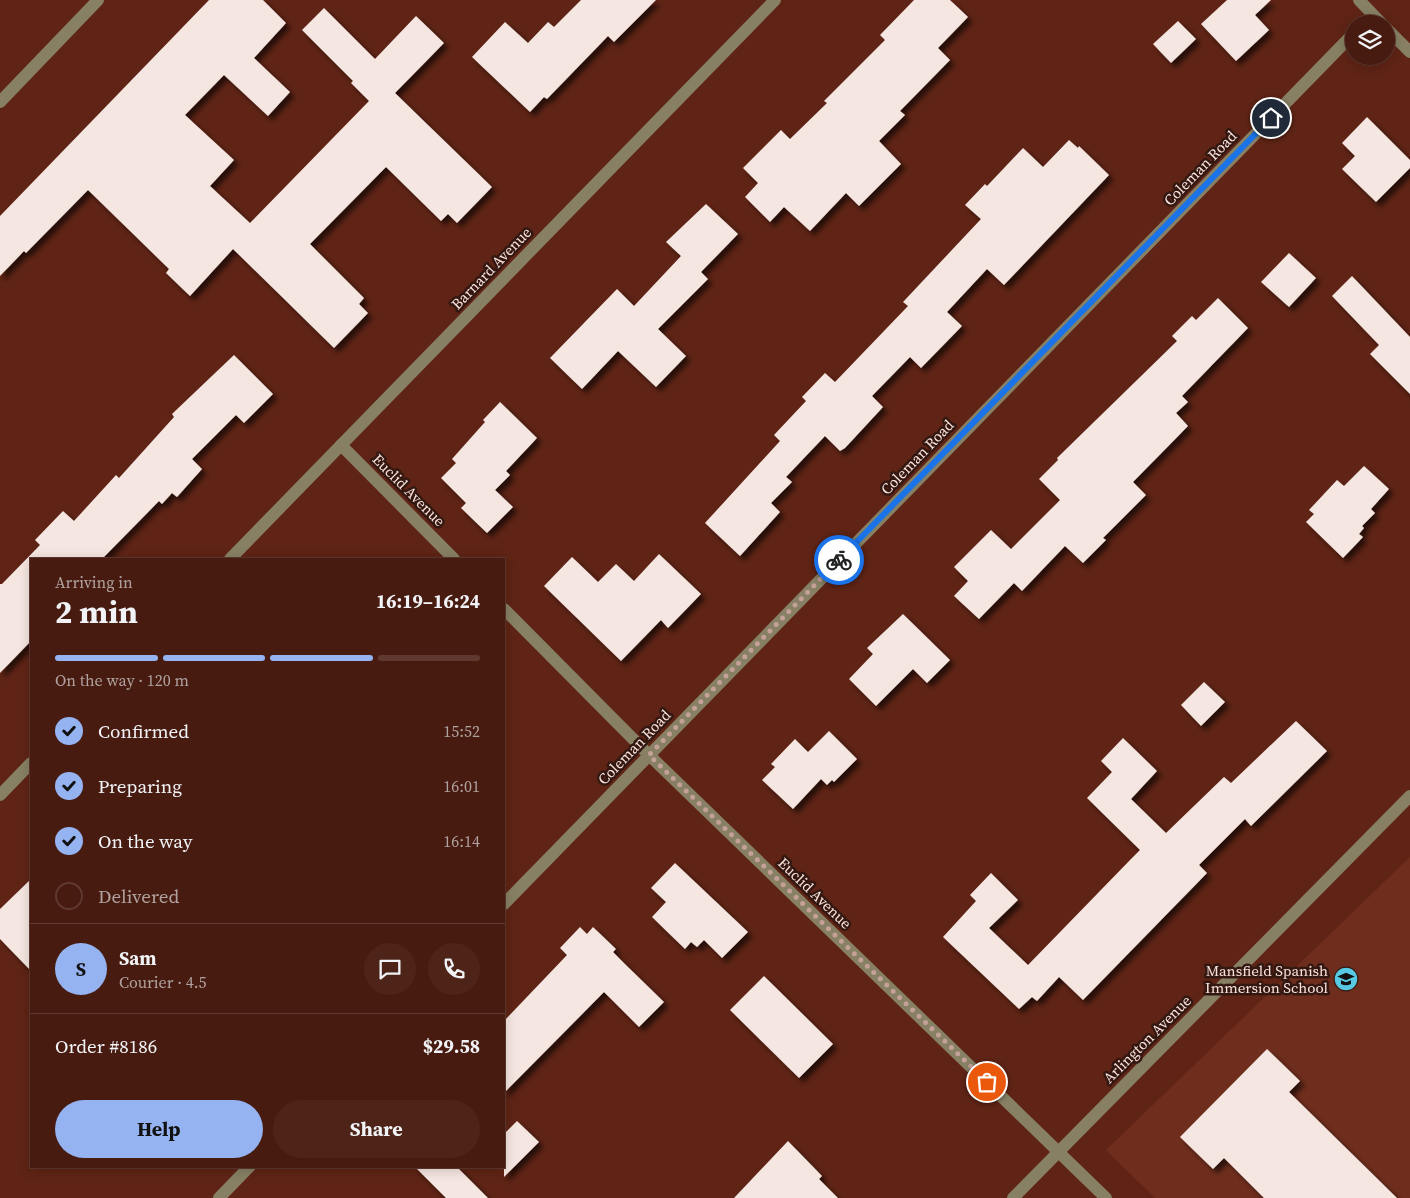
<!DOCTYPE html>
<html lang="en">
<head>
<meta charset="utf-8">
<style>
  body { margin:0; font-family:"Source Serif 4",serif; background:#4e2419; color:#f1f3f6; height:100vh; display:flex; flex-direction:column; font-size:19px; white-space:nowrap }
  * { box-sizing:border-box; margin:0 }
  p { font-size:16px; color:#b0a19f }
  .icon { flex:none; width:28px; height:28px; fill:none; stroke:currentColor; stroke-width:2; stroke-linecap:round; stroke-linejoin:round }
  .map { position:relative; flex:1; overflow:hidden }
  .sheet { position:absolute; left:30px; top:558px; width:475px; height:610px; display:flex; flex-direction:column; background:#471b10; border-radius:0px; box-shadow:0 2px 12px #0003,0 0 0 1px #5f3930 }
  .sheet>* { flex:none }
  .buttons { position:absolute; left:1345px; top:15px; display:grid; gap:10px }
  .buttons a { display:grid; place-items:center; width:50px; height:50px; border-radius:50%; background:#471b10; box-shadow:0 2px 12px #0003,0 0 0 1px #5f3930; font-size:25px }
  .pin { position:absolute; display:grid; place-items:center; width:42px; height:42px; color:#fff; margin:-21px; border:2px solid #fff; border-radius:50%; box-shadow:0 1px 5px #0007 }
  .courier { position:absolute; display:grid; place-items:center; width:50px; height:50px; margin:-25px; border:4px solid #1a73e8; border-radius:50%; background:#fff; color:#222; box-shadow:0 1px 6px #0007 }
  .overview em { font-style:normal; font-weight:700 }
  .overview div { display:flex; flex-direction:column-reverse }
  .overview { display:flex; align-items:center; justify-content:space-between; height:85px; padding:0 25px }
  h1 { font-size:32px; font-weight:700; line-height:38px }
  .bar { display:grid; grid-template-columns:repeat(4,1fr); gap:8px 5px; align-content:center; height:60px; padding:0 25px }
  .bar i { height:6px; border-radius:4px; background:#5f3930 }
  .bar .active { background:#95b2f1 }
  .bar p { grid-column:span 4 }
  .line { display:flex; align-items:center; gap:12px; padding:0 25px; border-top:1px solid #5f3930 }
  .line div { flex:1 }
  .round { display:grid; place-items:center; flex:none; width:52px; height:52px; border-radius:26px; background:#4e2419 }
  ol { padding:0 25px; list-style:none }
  li { display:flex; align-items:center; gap:15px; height:55px }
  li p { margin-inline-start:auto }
  li .icon { padding:5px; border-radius:50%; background:#95b2f1; color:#111; stroke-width:4 }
  li:last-child { color:#b0a19f }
  li i { width:28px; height:28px; border:2px solid #5f3930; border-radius:50% }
  .button { display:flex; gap:10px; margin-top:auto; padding:10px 25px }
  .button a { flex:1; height:58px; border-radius:30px; background:#95b2f1; color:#111; font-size:20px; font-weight:700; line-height:58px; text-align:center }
  .button a+a { background:#4e2419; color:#f1f3f6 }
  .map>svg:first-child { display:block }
  .built { fill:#6f2e1d }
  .building { fill:#f6e6e1; filter:url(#shadow) }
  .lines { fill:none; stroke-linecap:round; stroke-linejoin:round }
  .minor { stroke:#878064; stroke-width:12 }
  .done { stroke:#c4a097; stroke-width:5; stroke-dasharray:0 9 }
  .route { stroke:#1a73e8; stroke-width:6 }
  .labels { text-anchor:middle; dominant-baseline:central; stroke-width:5; stroke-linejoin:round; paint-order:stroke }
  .street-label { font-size:15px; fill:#fae3dd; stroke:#331811 }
  .poi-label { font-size:15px; fill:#fae3dd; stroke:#331811; text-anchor:end }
</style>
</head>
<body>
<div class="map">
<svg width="1410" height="1198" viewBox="0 0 1410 1198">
  <defs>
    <filter id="shadow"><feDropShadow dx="4.5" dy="4.5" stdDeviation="2.5" flood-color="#0009"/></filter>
  </defs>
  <rect width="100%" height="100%" fill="#5f2415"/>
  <polygon class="built" points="1410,857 1410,1198 1155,1198 1106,1150"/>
  <g class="building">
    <polygon points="209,0 263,0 286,23 254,58 290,92 268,116 224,75 185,115 234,160 210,186 250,223 369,101 351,83 353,81 302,30 324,8 375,59 416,16 444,43 395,93 492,187 457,223 448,214 441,221 386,167 310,244 364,298 359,304 368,313 334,348 233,249 190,296 166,273 169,269 88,190 26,253 24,251 0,276 0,216"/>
    <polygon points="581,0 656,0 614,42 608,36 547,99 544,97 530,112 472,57 505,22 528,43 548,22 554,27"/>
    <polygon points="914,0 950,0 968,17 938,48 950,60 900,111 905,115 879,141 901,164 859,206 846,193 810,231 784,207 770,222 745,197 758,183 743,168 781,130 790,139 827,103 824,101 885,40 880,35"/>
    <polygon points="1227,0 1271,0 1255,15 1269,30 1236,61 1201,24"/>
    <polygon points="1178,21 1196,39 1171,63 1153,44"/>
    <polygon points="1367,117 1410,160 1410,168 1376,202 1342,169 1355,156 1342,143"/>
    <polygon points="1069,140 1078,148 1079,146 1109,175 1004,285 987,269 947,312 962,326 921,368 910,357 872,396 883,407 845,448 840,451 825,436 786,477 792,482 771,503 780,512 740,556 705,523 780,441 774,435 806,401 802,397 825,373 835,382 908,306 903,302 981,219 965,205 985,184 987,186 1023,148 1043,167"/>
    <polygon points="706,204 738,234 701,272 708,279 658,329 686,356 656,387 618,351 582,389 550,358 617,289 634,306 681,256 666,242"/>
    <polygon points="1289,253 1316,278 1289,307 1261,282"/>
    <polygon points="1352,276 1410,337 1410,394 1370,354 1379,345 1332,296"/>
    <polygon points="1218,298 1248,328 1182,396 1188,402 1176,413 1188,426 1133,482 1146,495 1103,538 1106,540 1083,563 1065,546 1022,591 1014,583 979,619 954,596 968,581 954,567 991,530 1011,549 1060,500 1039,479 1058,460 1057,458 1177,341 1172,336 1192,316 1196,320"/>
    <polygon points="234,355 273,394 244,423 236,415 192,459 202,469 177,497 172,493 162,504 159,501 102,559 31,559 31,641 0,673 0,584 2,584 40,545 35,540 63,511 74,521 116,475 119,478 174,417 172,414"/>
    <polygon points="500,402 537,438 506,471 510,475 495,490 513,507 487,533 461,508 466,503 441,478 456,463 452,459 485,422 483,420"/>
    <polygon points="1364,466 1389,489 1371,509 1375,513 1362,526 1364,528 1359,534 1363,537 1343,558 1306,522 1314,514 1309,510 1337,480 1344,486"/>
    <polygon points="659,554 701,594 668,628 661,620 621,661 544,586 572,557 598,582 616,564 634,581"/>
    <polygon points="903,614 950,660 927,683 913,669 876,706 849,679 873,654 867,648"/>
    <polygon points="1204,682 1225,702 1201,726 1181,705"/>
    <polygon points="1296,721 1327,751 1251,826 1245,819 1199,865 1207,873 1083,1000 1059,977 1037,1001 1032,997 1019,1009 943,937 976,901 970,895 991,873 1018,900 989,928 1028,965 1132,858 1140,850 1087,798 1112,772 1101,761 1123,738 1157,771 1131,799 1166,833 1224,777 1231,783"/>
    <polygon points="829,731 857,759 834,782 832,780 827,785 821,779 793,809 762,780 775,767 771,764 795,739 808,752"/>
    <polygon points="675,863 748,932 722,958 704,940 697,947 691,942 685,949 652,917 666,902 651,888"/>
    <polygon points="31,879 31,971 0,939 0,909"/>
    <polygon points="580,927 587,934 593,927 616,949 613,952 627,966 664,1002 639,1027 604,992 504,1093 504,1021 567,955 560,948"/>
    <polygon points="764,976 833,1044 799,1078 730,1010"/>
    <polygon points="1267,1049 1300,1081 1289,1092 1397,1198 1264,1198 1224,1158 1213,1169 1180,1137"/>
    <polygon points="517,1121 539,1142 504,1177 504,1134"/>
    <polygon points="788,1141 822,1176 819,1179 838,1198 734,1198"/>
    <polygon points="414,1166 456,1166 488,1198 446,1198"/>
  </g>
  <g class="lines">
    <g class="minor">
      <polyline points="1359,0 1382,24"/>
      <polyline points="1386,28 1410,52"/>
      <polyline points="0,102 98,0"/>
      <polyline points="341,445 454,559"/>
      <polyline points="230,559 775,0"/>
      <polyline points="504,609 649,755 1106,1198"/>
      <polyline points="0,795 31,763"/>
      <polyline points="504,904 1354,33"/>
      <polyline points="219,1198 250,1166"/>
      <polyline points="1013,1198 1410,796"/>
    </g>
  </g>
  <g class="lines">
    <polyline class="done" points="839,560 649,755 987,1082"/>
    <polyline class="route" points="839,560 1271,118"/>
  </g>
  <defs>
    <g id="school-disc" transform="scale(1.25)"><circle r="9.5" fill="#57c9e3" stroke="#331811"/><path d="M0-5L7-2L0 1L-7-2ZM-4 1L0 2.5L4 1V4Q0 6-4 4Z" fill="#111"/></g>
  </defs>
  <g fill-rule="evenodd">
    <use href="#school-disc" x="1346" y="979"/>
  </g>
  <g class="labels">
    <g class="street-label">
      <text transform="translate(1200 168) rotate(-46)">Coleman Road</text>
      <text transform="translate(491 268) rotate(-46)">Barnard Avenue</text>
      <text transform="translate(917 457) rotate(-46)">Coleman Road</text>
      <text transform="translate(409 490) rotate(45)">Euclid Avenue</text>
      <text transform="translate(634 747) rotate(-46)">Coleman Road</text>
      <text transform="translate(815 893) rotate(44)">Euclid Avenue</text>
      <text transform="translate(1147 1039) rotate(-45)">Arlington Avenue</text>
    </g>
    <g class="poi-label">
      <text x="1328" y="970">Mansfield Spanish<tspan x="1328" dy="17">Immersion School</tspan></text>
    </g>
  </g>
</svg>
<div class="buttons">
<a><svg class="icon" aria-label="layers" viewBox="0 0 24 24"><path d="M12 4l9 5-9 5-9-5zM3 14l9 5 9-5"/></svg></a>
</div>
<div class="pin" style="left:987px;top:1082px;background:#ea580c"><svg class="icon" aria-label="bag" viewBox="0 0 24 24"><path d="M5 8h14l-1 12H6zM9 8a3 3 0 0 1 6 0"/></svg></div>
<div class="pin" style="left:1271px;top:118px;background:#1f2937"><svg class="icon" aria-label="home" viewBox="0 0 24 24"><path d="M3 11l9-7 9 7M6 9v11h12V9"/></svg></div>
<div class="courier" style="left:839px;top:560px"><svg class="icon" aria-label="bike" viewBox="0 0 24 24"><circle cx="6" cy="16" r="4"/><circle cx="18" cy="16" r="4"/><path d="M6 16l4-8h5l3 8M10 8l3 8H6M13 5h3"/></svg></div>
<section class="sheet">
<div class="overview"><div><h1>2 min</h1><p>Arriving in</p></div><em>16:19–16:24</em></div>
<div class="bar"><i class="active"></i><i class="active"></i><i class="active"></i><i></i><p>On the way · 120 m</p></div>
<ol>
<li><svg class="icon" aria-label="check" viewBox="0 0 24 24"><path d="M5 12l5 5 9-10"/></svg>Confirmed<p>15:52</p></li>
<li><svg class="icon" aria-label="check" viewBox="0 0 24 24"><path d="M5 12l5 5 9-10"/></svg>Preparing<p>16:01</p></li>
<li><svg class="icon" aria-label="check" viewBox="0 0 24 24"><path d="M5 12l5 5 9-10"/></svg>On the way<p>16:14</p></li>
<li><i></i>Delivered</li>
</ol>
<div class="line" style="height:90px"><b class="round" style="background:#95b2f1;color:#111">S</b><div><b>Sam</b><p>Courier · 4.5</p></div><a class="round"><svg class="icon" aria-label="chat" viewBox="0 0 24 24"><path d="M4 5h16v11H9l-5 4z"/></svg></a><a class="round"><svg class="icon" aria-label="phone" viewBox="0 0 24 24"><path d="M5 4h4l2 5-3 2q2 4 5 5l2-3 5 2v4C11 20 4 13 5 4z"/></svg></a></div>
<div class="line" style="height:65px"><div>Order #8186</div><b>$29.58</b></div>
<div class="button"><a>Help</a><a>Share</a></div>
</section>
</div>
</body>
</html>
